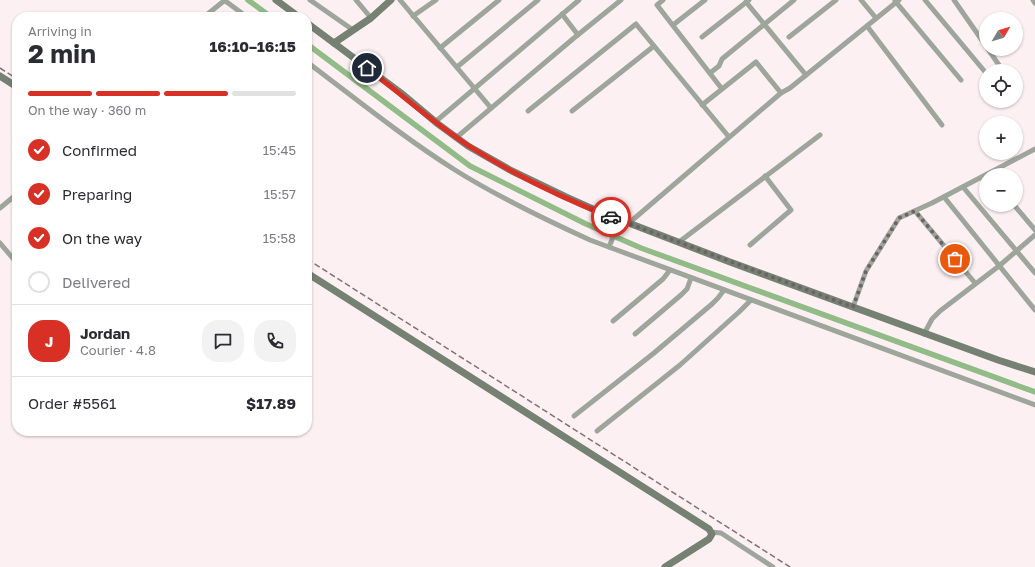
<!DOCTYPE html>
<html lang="en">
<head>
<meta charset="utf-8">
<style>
  body { margin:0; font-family:"Golos Text",sans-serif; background:#f2f2f3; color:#2b2b33; height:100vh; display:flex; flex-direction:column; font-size:15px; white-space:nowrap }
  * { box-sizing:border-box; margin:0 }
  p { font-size:13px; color:#7c7c81 }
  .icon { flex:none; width:22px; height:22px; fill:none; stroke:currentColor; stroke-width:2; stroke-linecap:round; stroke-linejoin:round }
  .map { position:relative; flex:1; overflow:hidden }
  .panel { position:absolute; left:12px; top:12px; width:300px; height:424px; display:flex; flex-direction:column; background:#fff; border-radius:16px; box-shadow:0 1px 3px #0004 }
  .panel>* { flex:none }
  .needle { width:26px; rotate:52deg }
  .fabs { position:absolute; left:979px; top:12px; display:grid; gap:8px }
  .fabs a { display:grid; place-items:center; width:44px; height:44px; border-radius:50%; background:#fff; box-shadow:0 1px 3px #0004; font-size:20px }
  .pin { position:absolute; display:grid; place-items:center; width:34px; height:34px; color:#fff; margin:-17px; border:2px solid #fff; border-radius:50%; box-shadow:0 1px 4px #0007 }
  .courier { position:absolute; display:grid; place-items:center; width:40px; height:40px; margin:-20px; border:3px solid #d93025; border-radius:50%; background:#fff; color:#222; box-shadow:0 1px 5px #0007 }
  .head em { font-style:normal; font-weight:700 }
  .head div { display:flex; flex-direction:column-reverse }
  .head { display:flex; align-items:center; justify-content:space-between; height:68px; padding:0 16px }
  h1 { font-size:26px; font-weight:700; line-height:30px }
  .bar { display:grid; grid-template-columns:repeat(4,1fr); gap:6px 4px; align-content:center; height:48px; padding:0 16px }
  .bar i { height:5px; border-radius:3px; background:#e1e1e2 }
  .bar .on { background:#d93025 }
  .bar p { grid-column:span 4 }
  .line { display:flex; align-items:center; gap:10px; padding:0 16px; border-top:1px solid #e1e1e2 }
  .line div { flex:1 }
  .round { display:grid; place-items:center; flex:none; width:42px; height:42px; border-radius:16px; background:#f2f2f3 }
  ol { padding:0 16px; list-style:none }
  li { display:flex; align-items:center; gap:12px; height:44px }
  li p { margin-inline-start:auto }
  li .icon { padding:4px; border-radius:50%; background:#d93025; color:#fff; stroke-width:4 }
  li:last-child { color:#7c7c81 }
  li i { width:22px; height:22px; border:2px solid #e1e1e2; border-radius:50% }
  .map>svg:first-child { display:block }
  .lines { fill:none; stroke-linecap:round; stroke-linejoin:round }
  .canal { stroke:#91bb87; stroke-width:5.5 }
  .street { stroke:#9ea69c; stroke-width:5 }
  .secondary { stroke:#758173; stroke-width:7 }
  .rail { stroke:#7f7376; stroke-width:1.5; stroke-dasharray:6 3; stroke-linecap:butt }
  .done { stroke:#6e6265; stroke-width:4; stroke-dasharray:0 7.2 }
  .route { stroke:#d93025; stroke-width:5 }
</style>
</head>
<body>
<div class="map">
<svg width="1035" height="567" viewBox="0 0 1035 567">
  <rect width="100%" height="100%" fill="#fdf0f3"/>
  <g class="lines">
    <g class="canal">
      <polyline points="248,0 271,17"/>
      <polyline points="307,44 470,166 586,224 641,248 1035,392"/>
    </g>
    <g class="street">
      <polyline points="224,0 247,17"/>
      <polyline points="310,0 353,30"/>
      <polyline points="356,0 371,18"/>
      <polyline points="400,0 491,108"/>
      <polyline points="663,0 657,5 722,89"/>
      <polyline points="861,0 876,18"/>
      <polyline points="925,0 986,73"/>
      <polyline points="954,0 986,46"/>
      <polyline points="1033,0 1035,3"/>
      <polyline points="895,1 961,80"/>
      <polyline points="746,2 806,75"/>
      <polyline points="562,14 578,35"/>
      <polyline points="413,16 436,0"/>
      <polyline points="204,17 225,0"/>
      <polyline points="673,25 705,0"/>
      <polyline points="867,26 942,125"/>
      <polyline points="702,37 749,0"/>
      <polyline points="789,37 836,0"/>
      <polyline points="440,48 499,0"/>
      <polyline points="988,49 1003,71"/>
      <path d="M 307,62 C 356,99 403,137 455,170 C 498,197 544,219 590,240 L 1035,405"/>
      <polyline points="457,67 538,0"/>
      <polyline points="710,73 719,66 722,59 794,0"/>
      <polyline points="702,105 756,62 781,93"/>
      <polyline points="528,111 636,24 729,137"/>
      <polyline points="572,111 654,46"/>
      <polyline points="435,122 579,0"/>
      <polyline points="457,137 574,38 621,0"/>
      <polyline points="963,187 1035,273"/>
      <polyline points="944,197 1035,310"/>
      <polyline points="1014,205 1035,230"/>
      <polyline points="0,208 17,194"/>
      <polyline points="915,211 975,283"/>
      <polyline points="629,223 781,93 790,88 899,0"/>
      <polyline points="679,242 820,135"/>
      <polyline points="0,243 16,262 17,267"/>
      <polyline points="750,245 791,210 765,176"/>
      <polyline points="609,247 620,220"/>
      <polyline points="853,307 866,271 899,218 932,203 1035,149"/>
      <polyline points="613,321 663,279 670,270"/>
      <polyline points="635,334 681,295 687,289 691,278"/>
      <polyline points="924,334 932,319 940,311 999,266 1035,235"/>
      <polyline points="574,416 654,353 712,304 718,298 724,290"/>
      <polyline points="597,431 680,365 739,312 751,300"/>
      <polyline points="711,532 721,533 773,567"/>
    </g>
    <g class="secondary">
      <polyline points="276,0 299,17"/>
      <polyline points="307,23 401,93 438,124 468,146 512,171 566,197 595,210 730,262 998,360 1035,372"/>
      <polyline points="334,43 371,18 391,0"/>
      <polyline points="0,76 17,87"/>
      <polyline points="307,273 709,529 712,534 709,539 665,567"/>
    </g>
    <g class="rail">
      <polyline points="0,68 17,79"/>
      <polyline points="307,259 790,567"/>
    </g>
  </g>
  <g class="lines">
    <polyline class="done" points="611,217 853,307 866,271 899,218 915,211 955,259"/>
    <path class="route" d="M 367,68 C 401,94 433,123 469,146 C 513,174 562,198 611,217"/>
  </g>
</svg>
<div class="fabs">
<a><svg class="needle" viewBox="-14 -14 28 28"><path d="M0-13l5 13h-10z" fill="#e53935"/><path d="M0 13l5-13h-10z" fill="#7c7c81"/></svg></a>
<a><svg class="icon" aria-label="locate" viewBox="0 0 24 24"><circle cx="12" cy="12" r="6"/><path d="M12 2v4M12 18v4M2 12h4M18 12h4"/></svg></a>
<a>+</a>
<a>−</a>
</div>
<div class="pin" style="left:955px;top:259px;background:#ea580c"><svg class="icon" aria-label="bag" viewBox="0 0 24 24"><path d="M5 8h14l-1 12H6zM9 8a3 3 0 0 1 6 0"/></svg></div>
<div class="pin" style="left:367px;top:68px;background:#1f2937"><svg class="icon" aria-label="home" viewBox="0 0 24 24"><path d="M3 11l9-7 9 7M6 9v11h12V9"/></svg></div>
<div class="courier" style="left:611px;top:217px"><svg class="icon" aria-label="car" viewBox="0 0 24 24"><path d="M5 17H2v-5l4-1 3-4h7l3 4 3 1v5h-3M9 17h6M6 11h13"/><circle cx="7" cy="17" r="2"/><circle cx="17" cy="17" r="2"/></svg></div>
<section class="panel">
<div class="head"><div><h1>2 min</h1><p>Arriving in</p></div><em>16:10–16:15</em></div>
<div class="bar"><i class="on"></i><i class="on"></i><i class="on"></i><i></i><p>On the way · 360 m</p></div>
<ol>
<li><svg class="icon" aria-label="check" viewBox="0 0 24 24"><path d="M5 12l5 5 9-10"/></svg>Confirmed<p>15:45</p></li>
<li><svg class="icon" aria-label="check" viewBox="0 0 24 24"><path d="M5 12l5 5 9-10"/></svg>Preparing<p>15:57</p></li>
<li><svg class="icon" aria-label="check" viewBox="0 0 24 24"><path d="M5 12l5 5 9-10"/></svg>On the way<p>15:58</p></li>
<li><i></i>Delivered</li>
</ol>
<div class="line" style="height:72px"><b class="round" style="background:#d93025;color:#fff">J</b><div><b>Jordan</b><p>Courier · 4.8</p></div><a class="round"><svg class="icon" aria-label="chat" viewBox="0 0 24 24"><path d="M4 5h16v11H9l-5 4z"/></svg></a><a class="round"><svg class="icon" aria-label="phone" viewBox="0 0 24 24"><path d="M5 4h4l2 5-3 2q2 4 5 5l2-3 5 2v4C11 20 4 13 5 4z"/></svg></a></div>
<div class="line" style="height:52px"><div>Order #5561</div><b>$17.89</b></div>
</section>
</div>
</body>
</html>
